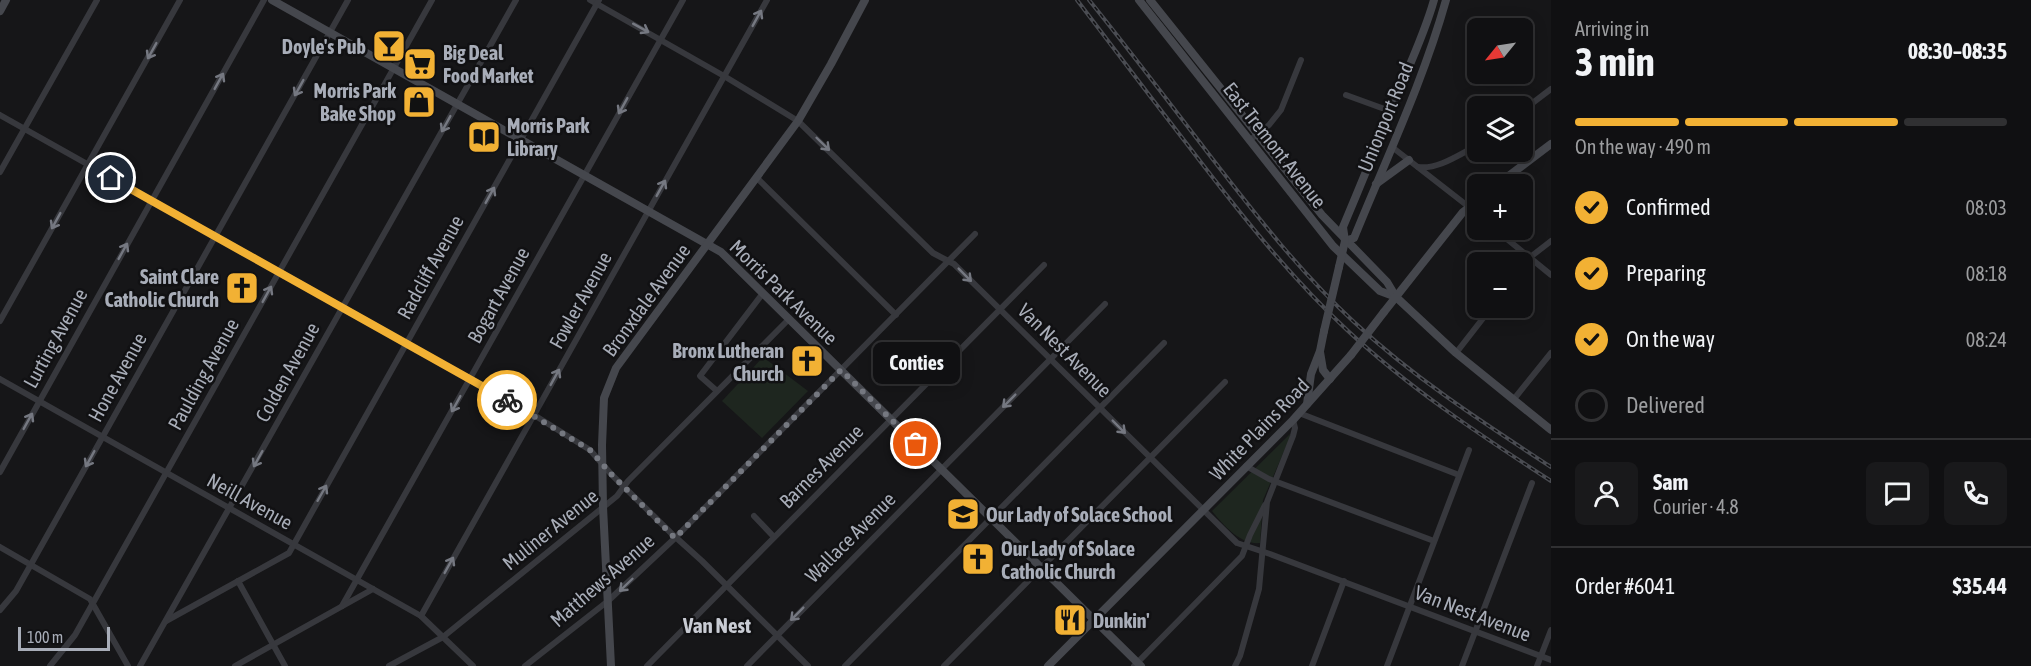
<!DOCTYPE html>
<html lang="en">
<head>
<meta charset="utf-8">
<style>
  body { margin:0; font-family:"Asap Condensed",sans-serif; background:#19191b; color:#f1f3f6; height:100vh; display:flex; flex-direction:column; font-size:22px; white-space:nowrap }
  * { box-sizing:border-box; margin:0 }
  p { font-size:20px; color:#9c9d9f }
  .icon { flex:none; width:33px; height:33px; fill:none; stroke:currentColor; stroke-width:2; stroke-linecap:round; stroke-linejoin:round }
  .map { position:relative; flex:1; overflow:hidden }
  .side { display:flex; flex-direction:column; background:#101012; width:480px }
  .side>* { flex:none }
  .needle { width:39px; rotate:240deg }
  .fabs { position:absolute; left:1467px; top:18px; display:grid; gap:12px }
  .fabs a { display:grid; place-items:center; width:66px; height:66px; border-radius:9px; background:#101012; box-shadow:0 3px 15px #0003,0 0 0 2px #303032; font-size:30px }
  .scale { position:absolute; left:18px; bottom:15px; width:92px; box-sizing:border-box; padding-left:6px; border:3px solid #a8adb8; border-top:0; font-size:16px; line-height:21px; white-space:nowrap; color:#a8adb8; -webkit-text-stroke:4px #111113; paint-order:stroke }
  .pin { position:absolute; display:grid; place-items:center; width:51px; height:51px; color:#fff; margin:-26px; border:3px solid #fff; border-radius:50%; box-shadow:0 2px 6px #0007 }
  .courier { position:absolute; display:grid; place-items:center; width:60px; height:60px; margin:-30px; border:4px solid #f2b134; border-radius:50%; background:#fff; color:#222; box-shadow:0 2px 8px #0007 }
  .bubble { position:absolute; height:42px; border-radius:9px; background:#101012; box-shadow:0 3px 15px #0003,0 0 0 2px #303032; font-size:20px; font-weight:700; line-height:42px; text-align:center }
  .head em { font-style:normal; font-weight:700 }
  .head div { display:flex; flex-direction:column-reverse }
  .head { display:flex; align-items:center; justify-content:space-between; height:102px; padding:0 24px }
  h1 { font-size:39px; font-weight:700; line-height:45px }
  .bar { display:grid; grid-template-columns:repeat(4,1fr); gap:9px 6px; align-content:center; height:72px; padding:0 24px }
  .bar i { height:8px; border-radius:4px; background:#303032 }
  .bar .on { background:#f2b134 }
  .bar p { grid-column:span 4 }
  .line { display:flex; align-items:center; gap:15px; padding:0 24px; border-top:2px solid #303032 }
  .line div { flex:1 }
  .round { display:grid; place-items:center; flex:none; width:63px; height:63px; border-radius:9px; background:#19191b }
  ol { padding:0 24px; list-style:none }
  li { display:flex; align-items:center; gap:18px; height:66px }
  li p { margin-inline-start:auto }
  li .icon { padding:6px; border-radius:50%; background:#f2b134; color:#111; stroke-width:4 }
  li:last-child { color:#9c9d9f }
  li i { width:33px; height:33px; border:3px solid #303032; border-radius:50% }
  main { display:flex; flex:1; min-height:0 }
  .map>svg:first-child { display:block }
  .green { fill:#1e261f }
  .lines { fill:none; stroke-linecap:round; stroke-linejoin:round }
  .street { stroke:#37383d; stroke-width:6 }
  .secondary { stroke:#45474d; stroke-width:8 }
  .rail-casing { stroke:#4a4c52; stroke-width:4 }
  .rail { stroke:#111113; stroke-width:1.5; stroke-dasharray:4.5; stroke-linecap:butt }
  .secondary-bridge { stroke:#45474d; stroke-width:8 }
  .oneway { stroke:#757881 }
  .done { stroke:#757880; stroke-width:6; stroke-dasharray:0 10.8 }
  .route { stroke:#f2b134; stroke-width:8 }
  .labels { text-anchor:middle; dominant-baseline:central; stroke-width:5; stroke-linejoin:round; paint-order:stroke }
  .poi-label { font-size:20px; font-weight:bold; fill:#a8adb8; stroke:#111113; text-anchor:start }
  .street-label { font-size:20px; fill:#a8adb8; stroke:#111113 }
  .neighbourhood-label { font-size:21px; font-weight:bold; fill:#c9ccd4; stroke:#111113 }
</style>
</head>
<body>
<main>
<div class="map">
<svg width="1551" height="666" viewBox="0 0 1551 666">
  <rect width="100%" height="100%" fill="#161618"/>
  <g class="green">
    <polygon points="763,357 808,391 762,438 722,401"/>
    <path d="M 1290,434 L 1291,435 L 1263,500 L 1260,543 C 1241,545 1224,526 1212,511 Z"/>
  </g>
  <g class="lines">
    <g class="street">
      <polyline points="590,0 724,76 798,121 933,253 954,264 1237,543 1270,554 1551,660"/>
      <polyline points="1346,95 1390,111"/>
      <polyline points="1522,111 1551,89"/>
      <polyline points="0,115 534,415 590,450 612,475 671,533 702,561 808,666"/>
      <polyline points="1250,140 1269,125 1281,110 1301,60"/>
      <polyline points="1392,147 1478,214"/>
      <path d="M 1418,167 C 1438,170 1460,154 1478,145"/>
      <polyline points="0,172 97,0"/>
      <polyline points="756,177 896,315"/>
      <polyline points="1496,230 1551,275"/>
      <polyline points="1522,267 1529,258 1551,241"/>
      <polyline points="0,321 180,0"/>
      <polyline points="1456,353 1491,308"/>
      <polyline points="0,379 421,616 473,666"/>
      <polyline points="717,391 700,376 763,293"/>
      <polyline points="1514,399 1551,353"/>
      <polyline points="1299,413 1459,475"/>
      <polyline points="1246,466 1269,479 1434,541"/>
      <polyline points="0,472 264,0"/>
      <polyline points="754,516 774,537"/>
      <polyline points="0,547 90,599 128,666"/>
      <polyline points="238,581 285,666"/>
      <polyline points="342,606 683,0"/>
      <polyline points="0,610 16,591 348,0"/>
      <polyline points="421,616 767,0"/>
      <polyline points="166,621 289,553 599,0"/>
      <polyline points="50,666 75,635 432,0"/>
      <polyline points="140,666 516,0"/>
      <polyline points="235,666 373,589"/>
      <polyline points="389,666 443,637 617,496 628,481 789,319"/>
      <polyline points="525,666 608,601 675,538 975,234"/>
      <polyline points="647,666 1044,265"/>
      <polyline points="747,666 1105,304"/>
      <polyline points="845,666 1164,343"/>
      <polyline points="944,666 1225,382"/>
      <polyline points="1134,666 1242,556 1250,535 1265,505"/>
      <polyline points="1235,666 1240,656 1259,589 1267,502 1293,436 1295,428 1293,420"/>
      <polyline points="1312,666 1344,581"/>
      <polyline points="1387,666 1469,450"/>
      <polyline points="1462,666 1532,483"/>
      <polyline points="1537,666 1551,630"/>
    </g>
    <g class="secondary">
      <polyline points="272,0 721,252 1141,666"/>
      <polyline points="1139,0 1333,246 1380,291 1396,297"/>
      <polyline points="1150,0 1322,215 1387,282 1396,297 1456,353 1551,430"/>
      <polyline points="0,11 6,0"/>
      <polyline points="1376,184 1409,160"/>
      <polyline points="1498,184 1551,144"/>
      <path d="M 1345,241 L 1354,238 C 1386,159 1423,82 1446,0"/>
      <path d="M 1339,267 L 1345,241 L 1343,227 C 1359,189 1375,150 1390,112 C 1405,74 1423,39 1434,0"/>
      <polyline points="1384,312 1463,212 1478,200"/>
      <polyline points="1320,352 1323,370 1330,379"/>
      <polyline points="1307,404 1311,374 1320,351 1324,331"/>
      <polyline points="611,666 603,507 602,445 604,398 616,368 798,121 831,64 865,0"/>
      <polyline points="1048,666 1293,420 1351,355"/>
    </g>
    <g class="rail-casing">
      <g id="rail">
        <path d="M 1077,0 C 1114,49 1152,99 1190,148 C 1239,212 1288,275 1347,330 C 1409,388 1480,435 1551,481"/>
        <path d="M 1089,0 C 1131,52 1171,105 1211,157 C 1256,215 1300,272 1354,322 C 1414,378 1482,422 1551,467"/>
      </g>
    </g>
    <use href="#rail" class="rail"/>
    <g class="secondary-bridge">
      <polyline points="1324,331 1339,267"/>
      <polyline points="1351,355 1384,312"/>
    </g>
  </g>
  <defs><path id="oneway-shaft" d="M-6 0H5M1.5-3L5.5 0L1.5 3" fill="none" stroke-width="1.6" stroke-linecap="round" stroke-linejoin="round" transform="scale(1.5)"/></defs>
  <g class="oneway">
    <use href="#oneway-shaft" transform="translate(757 18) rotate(-61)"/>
    <use href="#oneway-shaft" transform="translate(641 28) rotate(29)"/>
    <use href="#oneway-shaft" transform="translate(152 51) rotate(119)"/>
    <use href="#oneway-shaft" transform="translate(219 81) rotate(-61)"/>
    <use href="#oneway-shaft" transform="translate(299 88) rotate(119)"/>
    <use href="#oneway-shaft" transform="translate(623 106) rotate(119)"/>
    <use href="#oneway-shaft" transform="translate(446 124) rotate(119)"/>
    <use href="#oneway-shaft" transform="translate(823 144) rotate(44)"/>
    <use href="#oneway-shaft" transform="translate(661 188) rotate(-61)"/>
    <use href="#oneway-shaft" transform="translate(490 195) rotate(-61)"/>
    <use href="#oneway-shaft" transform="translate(56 221) rotate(119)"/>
    <use href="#oneway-shaft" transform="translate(123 251) rotate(-61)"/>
    <use href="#oneway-shaft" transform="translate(965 275) rotate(45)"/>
    <use href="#oneway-shaft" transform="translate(267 294) rotate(-61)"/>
    <use href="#oneway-shaft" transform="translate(555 377) rotate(-61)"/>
    <use href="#oneway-shaft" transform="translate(1009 401) rotate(135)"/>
    <use href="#oneway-shaft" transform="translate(456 404) rotate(119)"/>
    <use href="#oneway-shaft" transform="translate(28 421) rotate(-61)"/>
    <use href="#oneway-shaft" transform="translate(1119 427) rotate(45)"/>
    <use href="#oneway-shaft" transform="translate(90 459) rotate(119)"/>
    <use href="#oneway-shaft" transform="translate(258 459) rotate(119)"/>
    <use href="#oneway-shaft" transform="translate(322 493) rotate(-60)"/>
    <use href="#oneway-shaft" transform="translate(449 565) rotate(-61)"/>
    <use href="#oneway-shaft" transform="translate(626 585) rotate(136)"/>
    <use href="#oneway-shaft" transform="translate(797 614) rotate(135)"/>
  </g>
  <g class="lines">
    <polyline class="done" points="507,400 590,450 612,475 675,538 841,370 916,444"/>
    <polyline class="route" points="111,178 507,400"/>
  </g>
  <defs>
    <g id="bar-square" transform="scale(1.725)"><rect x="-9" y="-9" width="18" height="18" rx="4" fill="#f2b134" stroke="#111113"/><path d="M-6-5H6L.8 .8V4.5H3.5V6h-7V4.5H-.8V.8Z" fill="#111"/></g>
    <g id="supermarket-square" transform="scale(1.725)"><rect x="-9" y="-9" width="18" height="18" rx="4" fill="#f2b134" stroke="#111113"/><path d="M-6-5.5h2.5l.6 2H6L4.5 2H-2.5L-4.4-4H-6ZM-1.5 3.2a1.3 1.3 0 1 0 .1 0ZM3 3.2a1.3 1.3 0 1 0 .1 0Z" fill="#111"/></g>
    <g id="shop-square" transform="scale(1.725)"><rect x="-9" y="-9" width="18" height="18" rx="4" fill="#f2b134" stroke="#111113"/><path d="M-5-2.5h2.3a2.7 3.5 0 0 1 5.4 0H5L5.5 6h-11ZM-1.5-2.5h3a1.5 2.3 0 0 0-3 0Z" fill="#111"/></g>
    <g id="library-square" transform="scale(1.725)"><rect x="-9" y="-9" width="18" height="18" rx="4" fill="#f2b134" stroke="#111113"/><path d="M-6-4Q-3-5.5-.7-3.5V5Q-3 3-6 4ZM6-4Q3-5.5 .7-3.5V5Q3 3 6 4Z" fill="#111"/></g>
    <g id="church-square" transform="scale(1.725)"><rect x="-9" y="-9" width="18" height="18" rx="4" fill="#f2b134" stroke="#111113"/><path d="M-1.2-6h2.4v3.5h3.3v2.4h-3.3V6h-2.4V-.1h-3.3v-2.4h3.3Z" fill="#111"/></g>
    <g id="school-square" transform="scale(1.725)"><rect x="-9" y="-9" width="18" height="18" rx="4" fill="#f2b134" stroke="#111113"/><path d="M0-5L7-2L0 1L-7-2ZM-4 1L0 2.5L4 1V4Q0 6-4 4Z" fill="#111"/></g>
    <g id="restaurant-square" transform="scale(1.725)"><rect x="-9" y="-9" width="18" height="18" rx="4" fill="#f2b134" stroke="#111113"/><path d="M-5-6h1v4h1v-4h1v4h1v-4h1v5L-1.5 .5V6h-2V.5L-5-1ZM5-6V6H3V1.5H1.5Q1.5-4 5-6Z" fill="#111"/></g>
  </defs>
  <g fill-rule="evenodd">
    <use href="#bar-square" x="389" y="46"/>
    <use href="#supermarket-square" x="420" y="64"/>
    <use href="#shop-square" x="419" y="102"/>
    <use href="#library-square" x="484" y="137"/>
    <use href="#church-square" x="242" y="288"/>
    <use href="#church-square" x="807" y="361"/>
    <use href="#school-square" x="963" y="514"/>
    <use href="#church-square" x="978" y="559"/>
    <use href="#restaurant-square" x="1070" y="620"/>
  </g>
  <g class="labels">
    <g class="poi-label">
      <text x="366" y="46" text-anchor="end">Doyle's Pub</text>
      <text x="443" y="52">Big Deal<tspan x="443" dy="23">Food Market</tspan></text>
      <text x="396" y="90" text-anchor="end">Morris Park<tspan x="396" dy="23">Bake Shop</tspan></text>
      <text x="507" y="125">Morris Park<tspan x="507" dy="23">Library</tspan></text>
      <text x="219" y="276" text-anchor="end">Saint Clare<tspan x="219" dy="23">Catholic Church</tspan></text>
      <text x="784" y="350" text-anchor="end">Bronx Lutheran<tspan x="784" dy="23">Church</tspan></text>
      <text x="986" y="514">Our Lady of Solace School</text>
      <text x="1001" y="548">Our Lady of Solace<tspan x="1001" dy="23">Catholic Church</tspan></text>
      <text x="1093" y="620">Dunkin'</text>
    </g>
    <g class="street-label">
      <text transform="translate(1385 117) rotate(-68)">Unionport Road</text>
      <text transform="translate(1275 145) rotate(52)">East Tremont Avenue</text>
      <text transform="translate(430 267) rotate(-61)">Radcliff Avenue</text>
      <text transform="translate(784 292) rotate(44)">Morris Park Avenue</text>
      <text transform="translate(498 295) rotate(-61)">Bogart Avenue</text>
      <text transform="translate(580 300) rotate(-61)">Fowler Avenue</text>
      <text transform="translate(646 300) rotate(-54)">Bronxdale Avenue</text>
      <text transform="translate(55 338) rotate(-61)">Lurting Avenue</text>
      <text transform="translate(1065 350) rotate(45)">Van Nest Avenue</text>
      <text transform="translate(287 372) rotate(-61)">Colden Avenue</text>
      <text transform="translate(203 374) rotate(-61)">Paulding Avenue</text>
      <text transform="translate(117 377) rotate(-61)">Hone Avenue</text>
      <text transform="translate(1259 429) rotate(-46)">White Plains Road</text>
      <text transform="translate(821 466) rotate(-45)">Barnes Avenue</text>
      <text transform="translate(250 501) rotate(29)">Neill Avenue</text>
      <text transform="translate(550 529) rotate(-39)">Muliner Avenue</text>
      <text transform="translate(850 537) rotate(-45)">Wallace Avenue</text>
      <text transform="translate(602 580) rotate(-41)">Matthews Avenue</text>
      <text transform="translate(1473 613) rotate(21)">Van Nest Avenue</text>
    </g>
    <g class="neighbourhood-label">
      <text x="717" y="625">Van Nest</text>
    </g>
  </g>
</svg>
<div class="fabs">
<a><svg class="needle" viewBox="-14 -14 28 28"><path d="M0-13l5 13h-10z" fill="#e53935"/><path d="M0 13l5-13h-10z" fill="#9c9d9f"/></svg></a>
<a><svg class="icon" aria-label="layers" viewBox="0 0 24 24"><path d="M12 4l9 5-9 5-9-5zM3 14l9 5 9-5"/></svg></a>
<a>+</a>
<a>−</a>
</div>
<div class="scale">100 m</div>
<div class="pin" style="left:916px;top:444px;background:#ea580c"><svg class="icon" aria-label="bag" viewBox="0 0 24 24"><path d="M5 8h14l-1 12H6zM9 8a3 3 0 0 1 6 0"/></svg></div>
<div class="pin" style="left:111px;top:178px;background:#1f2937"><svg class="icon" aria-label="home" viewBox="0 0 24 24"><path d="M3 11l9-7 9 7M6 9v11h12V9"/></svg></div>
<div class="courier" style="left:507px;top:400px"><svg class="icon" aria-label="bike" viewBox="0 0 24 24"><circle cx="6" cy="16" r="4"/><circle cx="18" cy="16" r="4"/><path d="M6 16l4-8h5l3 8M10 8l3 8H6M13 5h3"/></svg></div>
<div class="bubble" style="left:873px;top:342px;width:87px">Conties</div>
</div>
<section class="side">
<div class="head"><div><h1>3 min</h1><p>Arriving in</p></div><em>08:30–08:35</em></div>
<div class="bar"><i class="on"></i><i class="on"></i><i class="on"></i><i></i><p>On the way · 490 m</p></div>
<ol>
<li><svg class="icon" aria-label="check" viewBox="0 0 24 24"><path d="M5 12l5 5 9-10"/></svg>Confirmed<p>08:03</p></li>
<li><svg class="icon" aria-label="check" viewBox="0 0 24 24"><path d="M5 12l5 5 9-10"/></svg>Preparing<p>08:18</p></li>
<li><svg class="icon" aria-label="check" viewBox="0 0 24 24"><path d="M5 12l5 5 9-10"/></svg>On the way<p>08:24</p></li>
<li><i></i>Delivered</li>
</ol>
<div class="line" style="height:108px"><a class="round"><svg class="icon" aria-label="person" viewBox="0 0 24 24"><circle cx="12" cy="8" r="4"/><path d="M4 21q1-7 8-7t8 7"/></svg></a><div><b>Sam</b><p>Courier · 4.8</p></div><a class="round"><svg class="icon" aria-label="chat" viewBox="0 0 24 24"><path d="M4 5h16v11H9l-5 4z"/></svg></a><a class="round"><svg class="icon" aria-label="phone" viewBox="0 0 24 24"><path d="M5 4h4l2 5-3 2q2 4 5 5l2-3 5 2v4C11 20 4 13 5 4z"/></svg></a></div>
<div class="line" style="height:78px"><div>Order #6041</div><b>$35.44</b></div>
</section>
</main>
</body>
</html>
